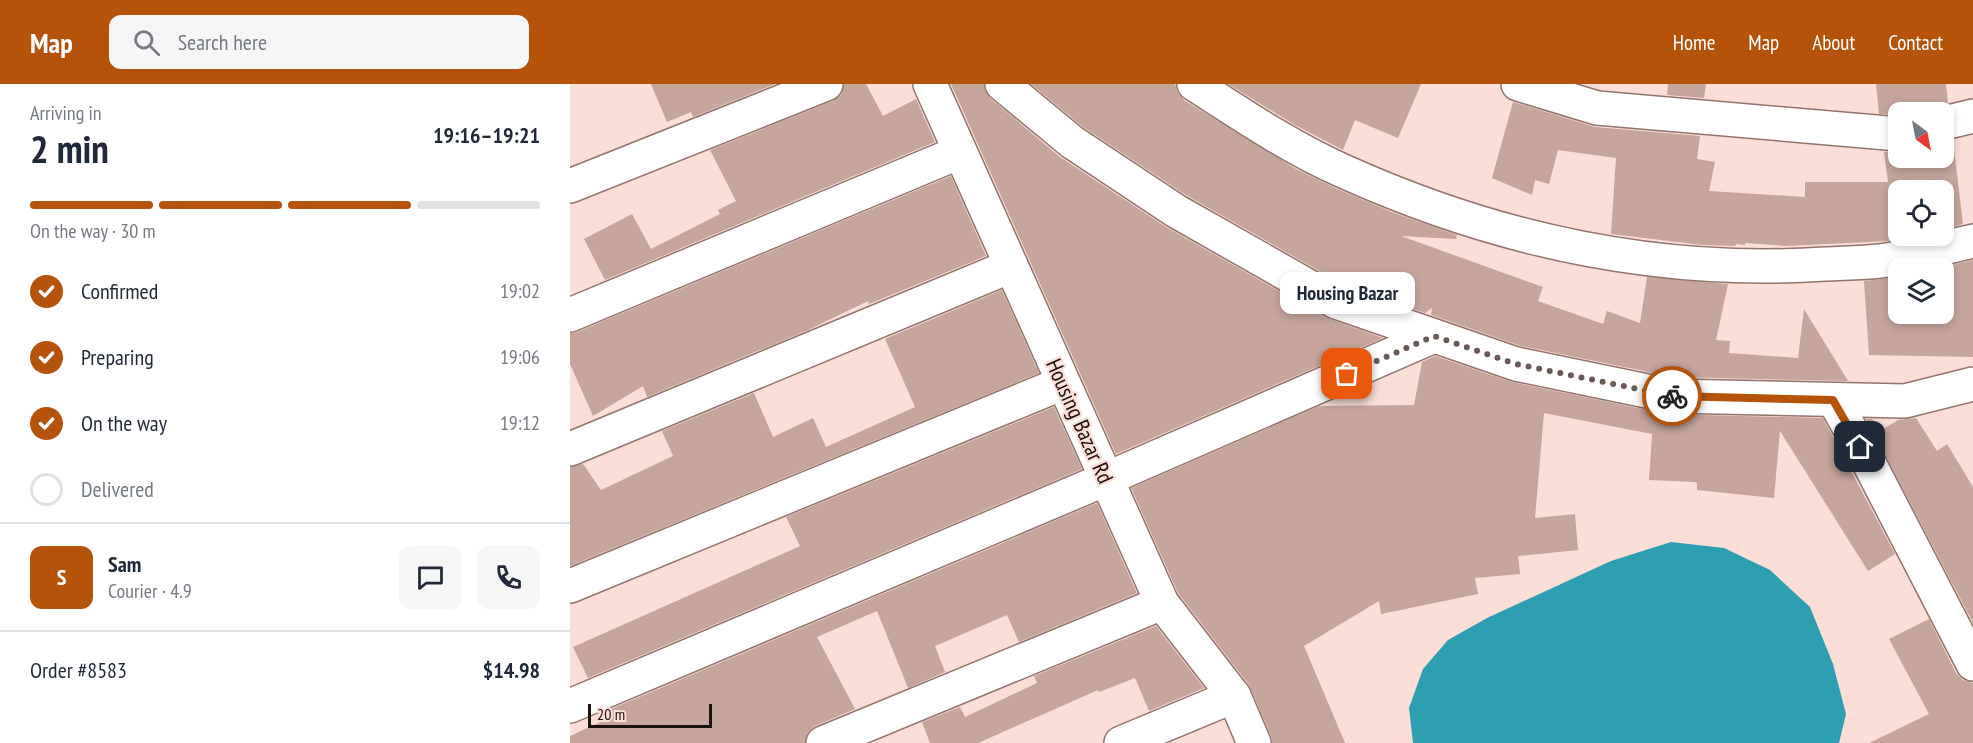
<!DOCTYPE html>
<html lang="en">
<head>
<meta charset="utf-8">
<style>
  body { margin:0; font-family:"PT Sans Narrow",sans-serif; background:#f6f6f7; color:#1f2937; height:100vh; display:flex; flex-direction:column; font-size:22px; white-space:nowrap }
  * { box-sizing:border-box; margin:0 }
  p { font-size:20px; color:#747a83 }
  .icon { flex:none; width:33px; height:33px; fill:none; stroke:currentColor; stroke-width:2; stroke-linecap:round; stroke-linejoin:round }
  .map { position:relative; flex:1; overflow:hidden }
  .panel { display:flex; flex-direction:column; background:#fff; width:570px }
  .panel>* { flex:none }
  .needle { width:39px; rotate:148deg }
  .tools { position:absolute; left:1318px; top:18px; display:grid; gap:12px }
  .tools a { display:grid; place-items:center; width:66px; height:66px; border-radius:12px; background:#fff; box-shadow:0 3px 9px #0003; font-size:30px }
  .scale { position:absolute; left:18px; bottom:15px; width:124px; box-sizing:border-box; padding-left:6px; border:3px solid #1d110e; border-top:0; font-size:16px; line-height:21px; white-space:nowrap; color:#1d110e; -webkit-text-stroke:4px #faded7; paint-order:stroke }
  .pin { position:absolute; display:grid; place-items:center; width:51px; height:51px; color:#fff; margin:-26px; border-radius:12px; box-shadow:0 3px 9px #0006 }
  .courier { position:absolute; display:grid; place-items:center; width:60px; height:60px; margin:-30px; border:4px solid #b45309; border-radius:50%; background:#fff; color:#222; box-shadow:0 2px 8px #0007 }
  .bubble { position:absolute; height:42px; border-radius:12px; background:#fff; box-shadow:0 3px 9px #0003; font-size:20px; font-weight:600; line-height:42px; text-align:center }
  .head em { font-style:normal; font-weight:600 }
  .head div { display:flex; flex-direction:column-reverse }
  .head { display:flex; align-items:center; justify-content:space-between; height:102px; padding:0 30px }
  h1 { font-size:39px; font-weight:600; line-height:45px }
  .bar { display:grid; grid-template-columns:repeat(4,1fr); gap:9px 6px; align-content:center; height:72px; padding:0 30px }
  .bar i { height:8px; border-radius:4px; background:#e0e1e3 }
  .bar .selected { background:#b45309 }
  .bar p { grid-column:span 4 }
  .line { display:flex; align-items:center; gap:15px; padding:0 30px; border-top:2px solid #e0e1e3 }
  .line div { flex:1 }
  .round { display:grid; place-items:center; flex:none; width:63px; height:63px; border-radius:12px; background:#f6f6f7 }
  ol { padding:0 30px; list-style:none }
  li { display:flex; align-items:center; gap:18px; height:66px }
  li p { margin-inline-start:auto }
  li .icon { padding:6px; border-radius:50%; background:#b45309; color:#fff; stroke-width:4 }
  li:last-child { color:#747a83 }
  li i { width:33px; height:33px; border:3px solid #e0e1e3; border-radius:50% }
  header { display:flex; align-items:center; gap:36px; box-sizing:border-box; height:84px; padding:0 30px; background:#b45309; color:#fff }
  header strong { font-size:28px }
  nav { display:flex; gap:33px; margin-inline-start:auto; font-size:21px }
  .search { width:420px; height:54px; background:#f6f6f7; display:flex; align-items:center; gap:15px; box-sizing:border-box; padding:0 21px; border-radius:12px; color:#747a83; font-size:22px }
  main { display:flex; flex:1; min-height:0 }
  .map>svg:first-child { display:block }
  .water { fill:#2e9eb1 }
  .building { fill:#c5a59c }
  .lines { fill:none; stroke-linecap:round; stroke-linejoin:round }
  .street-casing { stroke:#92746c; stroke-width:36 }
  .street { stroke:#fff; stroke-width:33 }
  .done { stroke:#6a5954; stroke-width:6; stroke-dasharray:0 10.8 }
  .route { stroke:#b45309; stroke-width:8 }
  .labels { text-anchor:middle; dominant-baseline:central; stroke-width:4.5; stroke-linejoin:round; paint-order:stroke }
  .street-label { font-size:22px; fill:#1d110e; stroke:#faded7 }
</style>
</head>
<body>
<header>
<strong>Map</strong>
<div class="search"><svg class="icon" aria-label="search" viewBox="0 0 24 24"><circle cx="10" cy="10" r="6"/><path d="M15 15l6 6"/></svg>Search here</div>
<nav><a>Home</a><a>Map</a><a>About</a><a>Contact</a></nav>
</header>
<main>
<section class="panel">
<div class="head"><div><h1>2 min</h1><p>Arriving in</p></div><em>19:16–19:21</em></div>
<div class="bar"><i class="selected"></i><i class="selected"></i><i class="selected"></i><i></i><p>On the way · 30 m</p></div>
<ol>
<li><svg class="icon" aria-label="check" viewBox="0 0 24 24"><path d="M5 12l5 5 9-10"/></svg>Confirmed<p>19:02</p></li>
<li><svg class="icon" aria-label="check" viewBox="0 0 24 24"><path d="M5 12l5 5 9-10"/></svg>Preparing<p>19:06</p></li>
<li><svg class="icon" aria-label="check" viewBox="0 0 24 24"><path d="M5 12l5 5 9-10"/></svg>On the way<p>19:12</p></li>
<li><i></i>Delivered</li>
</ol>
<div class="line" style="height:108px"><b class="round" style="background:#b45309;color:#fff">S</b><div><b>Sam</b><p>Courier · 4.9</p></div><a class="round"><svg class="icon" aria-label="chat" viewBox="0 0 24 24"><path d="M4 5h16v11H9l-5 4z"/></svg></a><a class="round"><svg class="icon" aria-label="phone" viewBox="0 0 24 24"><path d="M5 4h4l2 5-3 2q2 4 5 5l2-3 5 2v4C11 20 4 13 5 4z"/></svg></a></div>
<div class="line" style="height:78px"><div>Order #8583</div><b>$14.98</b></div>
</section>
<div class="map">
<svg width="1403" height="659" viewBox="0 0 1403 659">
  <rect width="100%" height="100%" fill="#faded7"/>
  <polygon class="water" points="1101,458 1154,464 1200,486 1240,523 1263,580 1276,630 1269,659 843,659 839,624 853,585 878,556 917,534 1041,477"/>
  <g class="building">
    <polygon points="81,0 205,0 123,33 121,28 97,38"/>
    <polygon points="274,0 296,0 313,32 346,15 365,58 35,196 14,155 62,130 81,165 150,130 148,126 166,117 140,66 263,17 271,11"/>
    <polygon points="381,0 414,0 415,7 420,14 490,73 596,143 757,234 813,254 546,370"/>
    <polygon points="461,0 605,0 608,9 614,16 726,85 765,104 824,129 887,151 886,155 831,152 973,203 968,217 1033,240 1037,227 1070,239 1077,193 1158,200 1146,256 1160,257 1159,269 1228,274 1234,225 1278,297 1103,293 951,262 861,231 862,224 855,229 774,201 616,111 513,43"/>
    <polygon points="658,0 851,0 828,54 785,36 773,66 725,41"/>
    <polygon points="1098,0 1136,0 1134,14 1097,11"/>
    <polygon points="1306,0 1376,0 1378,19 1369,21 1359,28 1329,28 1329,31 1309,30"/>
    <polygon points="943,18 1025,43 1130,52 1127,75 1145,78 1139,107 1235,113 1235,98 1318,98 1314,68 1329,68 1329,74 1374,74 1374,57 1383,56 1393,140 1374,145 1374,106 1329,106 1329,152 1345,152 1319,157 1216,162 1175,159 1175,161 1166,160 1165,162 1132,161 1041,150 1046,74 988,66 979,100 965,96 962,111 922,94"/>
    <polygon points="381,92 416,172 299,220 298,217 238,246 77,313 73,302 23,332 0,280 0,249 7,248"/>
    <polygon points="1403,176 1403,273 1299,271 1294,197 1329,193 1329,230 1374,230 1374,184 1369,184"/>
    <polygon points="432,206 469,289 0,482 0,383 13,380 31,406 103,372 92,347 184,309 203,353 243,334 256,363 345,323 315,255"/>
    <polygon points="865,272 942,298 1097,330 1253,334 1325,470 1298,487 1210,347 1204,414 1127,406 1127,399 1125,398 1079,396 1082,350 974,329 965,434 1005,430 1008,466 948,472 950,490 905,494 908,510 811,530 809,517 734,562 775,659 702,659 701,652 679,601 608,509 561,404 749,322 844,321 852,278"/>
    <polygon points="484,323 512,385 18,594 3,563 230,462 216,433"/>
    <polygon points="1346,334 1367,367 1377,360 1403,403 1403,539 1296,335 1302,335 1310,347 1328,336"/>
    <polygon points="527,419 567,509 449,558 437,531 365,562 375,588 338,604 307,527 247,553 285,625 245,642 238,648 235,659 0,659 0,652 37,635 34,628"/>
    <polygon points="1359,535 1386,589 1393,596 1403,599 1403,659 1299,659 1359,630 1319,555"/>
    <polygon points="586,542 634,604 579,627 565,594 529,608 528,606 408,659 360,659 352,638 390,623 395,633 467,599 464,592"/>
  </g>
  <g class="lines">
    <g class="street-casing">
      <g id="street">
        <polyline points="360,0 592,519 664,612 684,659"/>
        <polyline points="432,0 502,58 606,127 766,218 946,280 1101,312 1335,317 1403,300"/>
        <path d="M 624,0 C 672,31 721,64 773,87 C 926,156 1088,191 1255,180 C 1273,179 1292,179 1310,177 C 1341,173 1372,164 1403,157"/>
        <polyline points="948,0 1027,24 1329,50"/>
        <polyline points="1374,39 1403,32"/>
        <polyline points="0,102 256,0"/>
        <polyline points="0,231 390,68"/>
        <polyline points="1264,316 1299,379 1403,580"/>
        <polyline points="0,365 441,182"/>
        <polyline points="0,502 493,299"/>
        <polyline points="0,622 536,395 864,252"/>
        <polyline points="253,659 592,519"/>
        <polyline points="551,659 664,612"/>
      </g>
    </g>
    <use href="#street" class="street"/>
  </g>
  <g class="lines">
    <polyline class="done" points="777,290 864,252 946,280 1102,312"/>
    <polyline class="route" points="1102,312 1263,316 1290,363"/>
  </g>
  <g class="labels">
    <g class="street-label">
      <text transform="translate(510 337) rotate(66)">Housing Bazar Rd</text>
    </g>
  </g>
</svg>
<div class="tools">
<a><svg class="needle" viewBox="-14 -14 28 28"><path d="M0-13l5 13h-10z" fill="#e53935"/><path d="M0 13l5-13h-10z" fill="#747a83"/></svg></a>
<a><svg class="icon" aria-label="locate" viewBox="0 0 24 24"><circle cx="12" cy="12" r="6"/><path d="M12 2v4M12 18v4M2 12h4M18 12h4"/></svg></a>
<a><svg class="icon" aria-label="layers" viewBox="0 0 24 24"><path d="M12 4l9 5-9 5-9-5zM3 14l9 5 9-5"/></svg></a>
</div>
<div class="scale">20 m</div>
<div class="pin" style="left:777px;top:290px;background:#ea580c"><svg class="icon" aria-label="bag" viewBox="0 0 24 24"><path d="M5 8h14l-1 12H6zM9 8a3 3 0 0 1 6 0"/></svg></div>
<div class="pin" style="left:1290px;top:363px;background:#1f2937"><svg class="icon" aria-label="home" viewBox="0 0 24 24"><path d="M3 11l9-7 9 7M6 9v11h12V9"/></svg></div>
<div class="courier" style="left:1102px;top:312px"><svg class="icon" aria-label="bike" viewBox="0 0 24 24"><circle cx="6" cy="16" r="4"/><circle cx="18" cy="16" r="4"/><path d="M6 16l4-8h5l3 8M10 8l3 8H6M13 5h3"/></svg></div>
<div class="bubble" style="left:710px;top:188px;width:135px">Housing Bazar</div>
</div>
</main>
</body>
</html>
